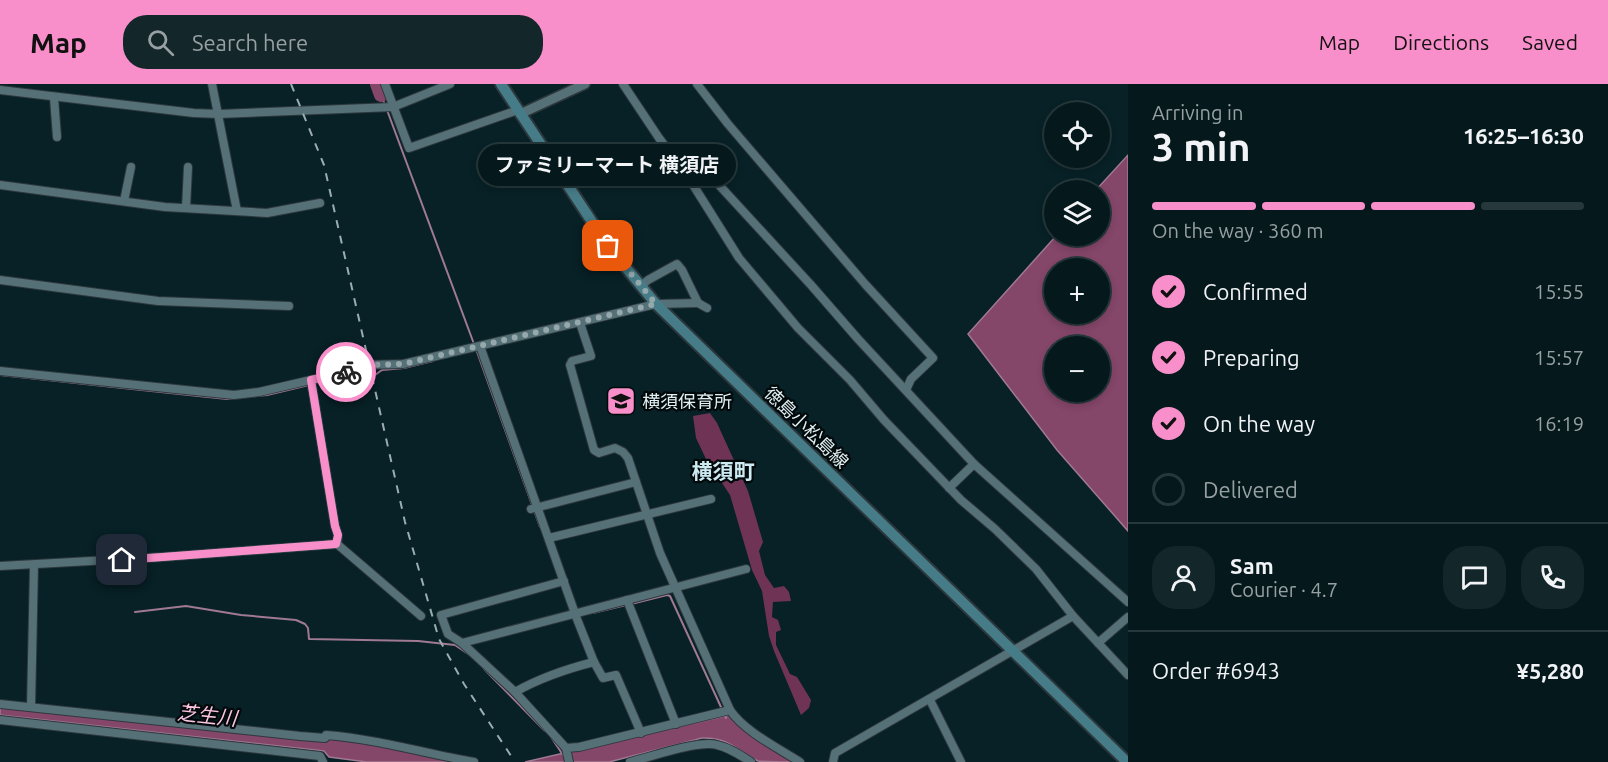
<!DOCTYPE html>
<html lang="en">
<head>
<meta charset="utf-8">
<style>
  body { margin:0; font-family:Ubuntu,"Noto Sans JP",sans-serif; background:#132629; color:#f1f3f6; height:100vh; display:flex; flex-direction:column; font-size:22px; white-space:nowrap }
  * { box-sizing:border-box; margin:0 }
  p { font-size:20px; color:#97a0a3 }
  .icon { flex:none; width:33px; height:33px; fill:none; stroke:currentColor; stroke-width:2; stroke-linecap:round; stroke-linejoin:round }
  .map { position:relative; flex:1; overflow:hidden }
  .drawer { display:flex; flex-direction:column; background:#05191c; width:480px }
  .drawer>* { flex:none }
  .buttons { position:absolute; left:1044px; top:18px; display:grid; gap:12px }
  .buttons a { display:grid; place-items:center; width:66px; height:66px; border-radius:50%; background:#05191c; box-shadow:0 3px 9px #0003,0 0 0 2px #26383b; font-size:30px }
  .pin { position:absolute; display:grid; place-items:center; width:51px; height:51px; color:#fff; margin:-26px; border-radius:12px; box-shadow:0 3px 9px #0006 }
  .courier { position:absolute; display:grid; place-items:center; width:60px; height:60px; margin:-30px; border:4px solid #f98fca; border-radius:50%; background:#fff; color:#222; box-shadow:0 2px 8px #0007 }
  .bubble { position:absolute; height:42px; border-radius:21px; background:#05191c; box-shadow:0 3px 9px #0003,0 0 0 2px #26383b; font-size:20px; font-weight:700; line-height:42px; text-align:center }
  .summary em { font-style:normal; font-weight:700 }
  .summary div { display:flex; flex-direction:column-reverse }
  .summary { display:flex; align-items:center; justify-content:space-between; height:102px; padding:0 24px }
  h1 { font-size:39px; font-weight:700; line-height:45px }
  .bar { display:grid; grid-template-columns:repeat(4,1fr); gap:9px 6px; align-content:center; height:72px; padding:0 24px }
  .bar i { height:8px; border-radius:4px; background:#26383b }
  .bar .current { background:#f98fca }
  .bar p { grid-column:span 4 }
  .line { display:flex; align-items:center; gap:15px; padding:0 24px; border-top:2px solid #26383b }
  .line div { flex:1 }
  .round { display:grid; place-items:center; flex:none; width:63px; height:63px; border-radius:24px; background:#132629 }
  ol { padding:0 24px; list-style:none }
  li { display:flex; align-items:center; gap:18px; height:66px }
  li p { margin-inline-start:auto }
  li .icon { padding:6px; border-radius:50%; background:#f98fca; color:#111; stroke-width:4 }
  li:last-child { color:#97a0a3 }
  li i { width:33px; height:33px; border:3px solid #26383b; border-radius:50% }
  header { display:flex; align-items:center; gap:36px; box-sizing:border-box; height:84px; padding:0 30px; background:#f98fca; color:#111 }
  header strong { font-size:28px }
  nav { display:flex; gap:33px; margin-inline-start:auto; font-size:21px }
  .search { width:420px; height:54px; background:#132629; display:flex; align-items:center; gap:15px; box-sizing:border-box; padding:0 21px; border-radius:24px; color:#97a0a3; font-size:22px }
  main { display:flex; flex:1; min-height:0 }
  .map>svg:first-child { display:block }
  .forest { fill:#6f3356 }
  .water { fill:#844669; stroke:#a07992; stroke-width:1.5; fill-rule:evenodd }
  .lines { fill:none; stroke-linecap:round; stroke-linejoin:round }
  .stream { stroke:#a07992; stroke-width:2 }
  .river { stroke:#844669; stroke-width:14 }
  .minor-casing { stroke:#2d383d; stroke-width:10 }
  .tertiary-casing { stroke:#2d383d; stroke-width:12 }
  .secondary-casing { stroke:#2d383d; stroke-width:14 }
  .minor { stroke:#567077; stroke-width:8 }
  .tertiary { stroke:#567077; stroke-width:9 }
  .secondary { stroke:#467c88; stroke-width:10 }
  .rail { stroke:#9badb1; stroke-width:2; stroke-dasharray:8 8; stroke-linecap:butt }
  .done { stroke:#95a8ab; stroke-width:6; stroke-dasharray:0 10.8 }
  .route { stroke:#f98fca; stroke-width:8 }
  .labels { text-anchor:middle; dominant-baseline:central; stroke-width:4.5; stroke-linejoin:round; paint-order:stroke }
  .poi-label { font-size:18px; fill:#e1f0f3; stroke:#02090b; text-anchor:start }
  .street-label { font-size:18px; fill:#e1f0f3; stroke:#02090b }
  .water-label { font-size:20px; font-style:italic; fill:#fec5e2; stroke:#02090b }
  .quarter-label { font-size:21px; font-weight:bold; fill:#cdeaf2; stroke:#02090b }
</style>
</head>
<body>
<header>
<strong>Map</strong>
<div class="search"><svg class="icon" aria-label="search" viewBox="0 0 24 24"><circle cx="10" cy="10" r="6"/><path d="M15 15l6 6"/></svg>Search here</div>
<nav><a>Map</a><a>Directions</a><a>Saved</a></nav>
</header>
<main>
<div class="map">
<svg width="1128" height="678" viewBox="0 0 1128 678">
  <rect width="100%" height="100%" fill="#072126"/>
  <polygon class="forest" points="710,329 717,339 748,407 763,458 759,467 765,491 774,504 784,502 789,508 791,517 773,518 772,533 778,536 781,546 776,548 776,561 790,590 797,593 811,616 809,624 801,631 774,567 769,552 762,507 752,486 730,411 706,375 696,354 693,332"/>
  <g class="water">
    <path d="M 1128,71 L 1128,447 L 1057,366 L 968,250 L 1056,152 L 1100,152 L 1100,106 L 1096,106 ZM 1054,184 L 1100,184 L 1100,230 L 1054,230 ZM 1054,262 L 1100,262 L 1100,308 L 1054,308 Z"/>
    <polygon points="0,622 327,653 383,661 458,678 367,678 329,673 324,667 0,631"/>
    <path d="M 729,631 L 796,678 C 785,678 768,678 758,677 C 737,667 729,653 702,654 L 609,678 L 525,678 Z"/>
  </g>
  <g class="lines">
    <g class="stream">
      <polyline points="381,11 385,21"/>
      <polyline points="387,26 474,260"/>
      <polyline points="476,265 540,443"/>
      <polyline points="0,291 227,315 267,311 309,301"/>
      <polyline points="375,291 382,286 404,284 433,277"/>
      <polyline points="315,299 359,289 367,292"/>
      <polyline points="631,520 667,511 670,512 726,634"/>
      <polyline points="135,528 186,522 241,531 296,536 305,540 308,544 309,555 418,557 455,561 471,572"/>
      <polyline points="593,529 626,521"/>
      <polyline points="484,585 545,647"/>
      <polyline points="551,653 563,671"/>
    </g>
    <polyline class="river" points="377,0 381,11"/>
    <g class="minor-casing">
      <g id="minor">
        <polyline points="212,0 237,127"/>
        <polyline points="385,0 409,64 518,26"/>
        <polyline points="623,0 659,54 690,96 739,174 798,244 850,296 884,336 961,416 995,445 1036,485 1073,532 1128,591"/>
        <polyline points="697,0 728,40 865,200 933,274 911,295 906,306"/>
        <polyline points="0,6 194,29 219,30 393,23 450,0"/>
        <polyline points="54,14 57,53"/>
        <polyline points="0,101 165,123 267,129 320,119"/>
        <polyline points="719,101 811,201 858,255 974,380 949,404"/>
        <polyline points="124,117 131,83"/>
        <polyline points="186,124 188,83"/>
        <polyline points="0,196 158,217 289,222"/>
        <polyline points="641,202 648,196 677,180 682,186 698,219 707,224"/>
        <path d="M 580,239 L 591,272 L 572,277 L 570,281 L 594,366 L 599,369 L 615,364 L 623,368 L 628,374 L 660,469 L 730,626 C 744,647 778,664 800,678"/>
        <polyline points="480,262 577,535 594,578 603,594 616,591 641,649"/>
        <polyline points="0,287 234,311 259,308 341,289 364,281 403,280 656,220 698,219"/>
        <polyline points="311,296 335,442 338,451 337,460"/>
        <polyline points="974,380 1128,518"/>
        <polyline points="531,425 636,398"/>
        <polyline points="549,454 711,415"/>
        <polyline points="0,482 163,473 337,460 421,532"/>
        <polyline points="564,497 441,531 448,550 462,559 515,608 566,664 569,678"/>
        <polyline points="627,516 676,640"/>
        <polyline points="462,559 746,485"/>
        <polyline points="1098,559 1128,533"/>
        <path d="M 515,608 C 540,594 566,585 594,578"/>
        <polyline points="930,616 961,678"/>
        <path d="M 0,620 L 300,652 L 325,654 L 326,651 C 376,655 424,669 474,678"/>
        <polyline points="31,623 34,481"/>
        <polyline points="0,636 320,672 323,678"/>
        <polyline points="566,664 579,663 730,626"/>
        <path d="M 630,678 C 651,673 698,656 717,661 C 730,664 740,671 751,678"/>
        <polyline points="833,678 835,669 1073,532"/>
      </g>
    </g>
    <g class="tertiary-casing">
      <polyline id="tertiary" points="520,30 585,0"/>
    </g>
    <g class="secondary-casing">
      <polyline id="secondary" points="501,0 608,162 656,220 1127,678"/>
    </g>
    <use href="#minor" class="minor"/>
    <use href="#tertiary" class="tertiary"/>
    <use href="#secondary" class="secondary"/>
    <polyline class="rail" points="291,0 324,81 405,438 439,555 464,600 515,678"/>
  </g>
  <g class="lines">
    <polyline class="done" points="346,288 369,281 403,280 656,220 608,162"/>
    <polyline class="route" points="122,476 336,460 338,451 335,442 311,296 346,288"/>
  </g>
  <defs>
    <g id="school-square" transform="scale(1.5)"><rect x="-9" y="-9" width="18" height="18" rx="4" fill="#f98fca" stroke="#02090b"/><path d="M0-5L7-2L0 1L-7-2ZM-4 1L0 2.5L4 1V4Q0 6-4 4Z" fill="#111"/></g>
  </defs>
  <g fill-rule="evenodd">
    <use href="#school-square" x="621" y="317"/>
  </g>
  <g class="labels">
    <g class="poi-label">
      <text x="642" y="317">横須保育所</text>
    </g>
    <g class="street-label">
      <text transform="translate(807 343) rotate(44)">徳島小松島線</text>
    </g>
    <g class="water-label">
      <text transform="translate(207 631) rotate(6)">芝生川</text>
    </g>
    <g class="quarter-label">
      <text x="723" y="387">横須町</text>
    </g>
  </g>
</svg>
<div class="buttons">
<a><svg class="icon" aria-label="locate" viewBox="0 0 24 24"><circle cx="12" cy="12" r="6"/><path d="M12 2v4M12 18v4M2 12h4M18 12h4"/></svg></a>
<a><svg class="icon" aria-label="layers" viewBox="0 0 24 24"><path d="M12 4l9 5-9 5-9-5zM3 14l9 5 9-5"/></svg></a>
<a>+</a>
<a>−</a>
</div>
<div class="pin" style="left:608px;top:162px;background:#ea580c"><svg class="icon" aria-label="bag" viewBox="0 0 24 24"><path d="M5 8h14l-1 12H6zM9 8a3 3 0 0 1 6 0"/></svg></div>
<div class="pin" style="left:122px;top:476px;background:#1f2937"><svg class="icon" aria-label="home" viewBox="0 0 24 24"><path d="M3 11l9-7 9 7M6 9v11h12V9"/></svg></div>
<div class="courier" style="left:346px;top:288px"><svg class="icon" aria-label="bike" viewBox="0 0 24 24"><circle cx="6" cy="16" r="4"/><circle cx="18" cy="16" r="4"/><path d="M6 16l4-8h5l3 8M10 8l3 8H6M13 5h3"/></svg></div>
<div class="bubble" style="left:478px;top:60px;width:258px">ファミリーマート 横須店</div>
</div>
<section class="drawer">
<div class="summary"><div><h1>3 min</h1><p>Arriving in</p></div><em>16:25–16:30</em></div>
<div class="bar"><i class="current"></i><i class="current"></i><i class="current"></i><i></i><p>On the way · 360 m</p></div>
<ol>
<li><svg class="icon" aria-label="check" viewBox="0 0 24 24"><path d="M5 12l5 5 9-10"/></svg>Confirmed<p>15:55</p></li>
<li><svg class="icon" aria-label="check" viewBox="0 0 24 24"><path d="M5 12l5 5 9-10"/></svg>Preparing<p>15:57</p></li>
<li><svg class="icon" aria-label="check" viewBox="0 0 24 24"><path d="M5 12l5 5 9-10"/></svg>On the way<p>16:19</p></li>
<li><i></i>Delivered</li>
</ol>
<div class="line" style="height:108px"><a class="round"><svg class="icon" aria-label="person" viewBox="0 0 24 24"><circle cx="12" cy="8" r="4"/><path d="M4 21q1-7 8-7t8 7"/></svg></a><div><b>Sam</b><p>Courier · 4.7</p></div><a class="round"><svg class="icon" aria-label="chat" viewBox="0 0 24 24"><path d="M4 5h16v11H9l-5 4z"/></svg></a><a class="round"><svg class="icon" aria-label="phone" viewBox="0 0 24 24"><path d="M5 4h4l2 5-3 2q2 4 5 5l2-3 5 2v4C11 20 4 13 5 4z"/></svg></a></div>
<div class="line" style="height:78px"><div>Order #6943</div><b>¥5,280</b></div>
</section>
</main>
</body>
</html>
